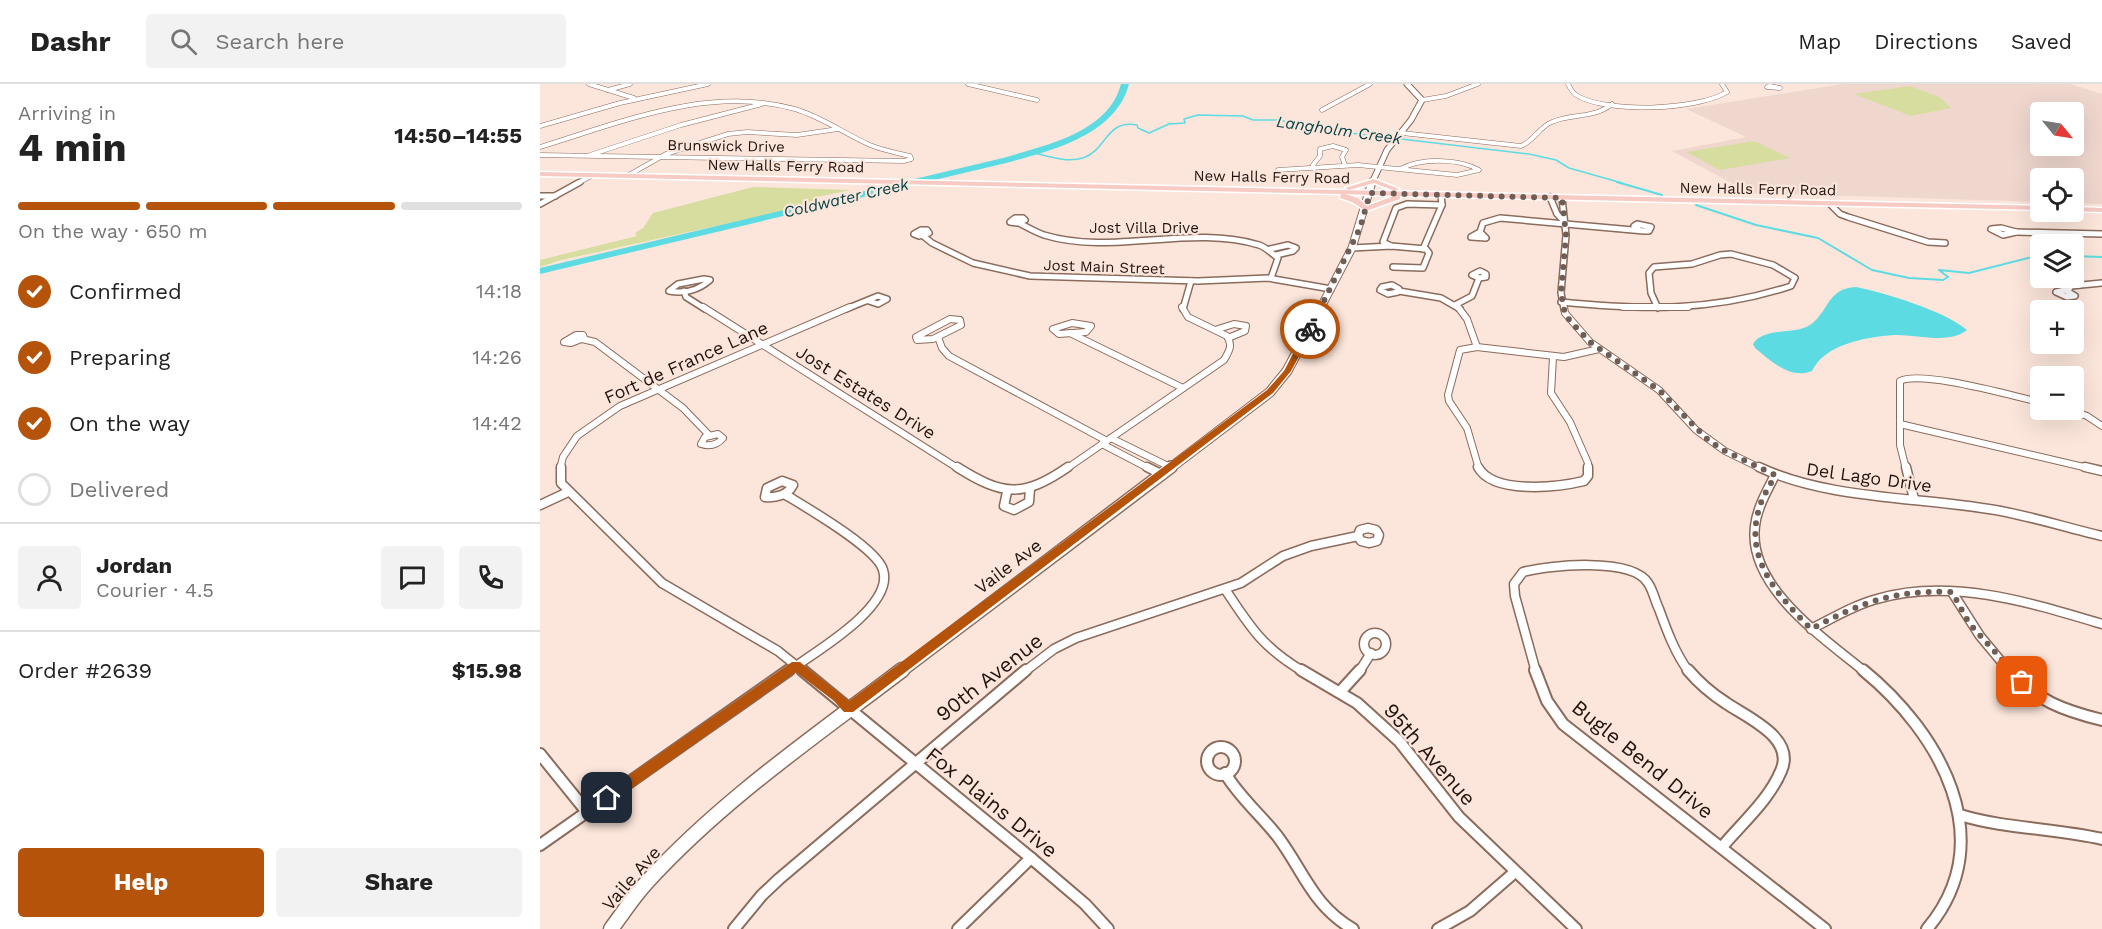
<!DOCTYPE html>
<html lang="en">
<head>
<meta charset="utf-8">
<style>
  body { margin:0; font-family:"Work Sans",sans-serif; background:#f2f2f2; color:#222; height:100vh; display:flex; flex-direction:column; font-size:22px; white-space:nowrap }
  * { box-sizing:border-box; margin:0 }
  p { font-size:20px; color:#767676 }
  .icon { flex:none; width:33px; height:33px; fill:none; stroke:currentColor; stroke-width:2; stroke-linecap:round; stroke-linejoin:round }
  .map { position:relative; flex:1; overflow:hidden }
  .side { display:flex; flex-direction:column; background:#fff; width:540px }
  .side>* { flex:none }
  .needle { width:39px; rotate:120deg }
  .buttons { position:absolute; left:1490px; top:18px; display:grid; gap:12px }
  .buttons a { display:grid; place-items:center; width:54px; height:54px; border-radius:6px; background:#fff; box-shadow:0 6px 24px #0002; font-size:30px }
  .pin { position:absolute; display:grid; place-items:center; width:51px; height:51px; color:#fff; margin:-26px; border-radius:12px; box-shadow:0 3px 9px #0006 }
  .courier { position:absolute; display:grid; place-items:center; width:60px; height:60px; margin:-30px; border:4px solid #b45309; border-radius:50%; background:#fff; color:#222; box-shadow:0 2px 8px #0007 }
  .summary em { font-style:normal; font-weight:700 }
  .summary div { display:flex; flex-direction:column-reverse }
  .summary { display:flex; align-items:center; justify-content:space-between; height:102px; padding:0 18px }
  h1 { font-size:39px; font-weight:700; line-height:45px }
  .bar { display:grid; grid-template-columns:repeat(4,1fr); gap:9px 6px; align-content:center; height:72px; padding:0 18px }
  .bar i { height:8px; border-radius:4px; background:#e0e0e0 }
  .bar .current { background:#b45309 }
  .bar p { grid-column:span 4 }
  .line { display:flex; align-items:center; gap:15px; padding:0 18px; border-top:2px solid #e0e0e0 }
  .line div { flex:1 }
  .round { display:grid; place-items:center; flex:none; width:63px; height:63px; border-radius:6px; background:#f2f2f2 }
  ol { padding:0 18px; list-style:none }
  li { display:flex; align-items:center; gap:18px; height:66px }
  li p { margin-inline-start:auto }
  li .icon { padding:6px; border-radius:50%; background:#b45309; color:#fff; stroke-width:4 }
  li:last-child { color:#767676 }
  li i { width:33px; height:33px; border:3px solid #e0e0e0; border-radius:50% }
  .action { display:flex; gap:12px; margin-top:auto; padding:12px 18px }
  .action a { flex:1; height:69px; border-radius:6px; background:#b45309; color:#fff; font-size:24px; font-weight:700; line-height:69px; text-align:center }
  .action a+a { background:#f2f2f2; color:#222 }
  header { display:flex; align-items:center; gap:36px; box-sizing:border-box; height:84px; padding:0 30px; background:#fff; border-bottom:2px solid #e0e0e0 }
  header strong { font-size:28px }
  nav { display:flex; gap:33px; margin-inline-start:auto; font-size:21px }
  .search { width:420px; height:54px; background:#f2f2f2; display:flex; align-items:center; gap:15px; box-sizing:border-box; padding:0 21px; border-radius:6px; color:#767676; font-size:22px }
  main { display:flex; flex:1; min-height:0 }
  .map>svg:first-child { display:block }
  .education { fill:#efd7ce; fill-rule:evenodd }
  .green { fill:#d7dd9f }
  .water { fill:#5ddbe3 }
  .lines { fill:none; stroke-linecap:round; stroke-linejoin:round }
  .stream-far1 { stroke:#5ddbe3; stroke-width:1.5 }
  .stream { stroke:#5ddbe3; stroke-width:2 }
  .river { fill:#5ddbe3; fill-rule:evenodd }
  .street-far4-casing { stroke:#8b6b5c; stroke-width:5 }
  .street-far3-casing { stroke:#8b6b5c; stroke-width:8 }
  .street-far2-casing { stroke:#8b6b5c; stroke-width:8 }
  .street-far1-casing { stroke:#8b6b5c; stroke-width:11 }
  .street-casing { stroke:#8b6b5c; stroke-width:14 }
  .secondary-far4-casing { stroke:#8b6b5c; stroke-width:7 }
  .secondary-far3-casing { stroke:#8b6b5c; stroke-width:9 }
  .secondary-far2-casing { stroke:#8b6b5c; stroke-width:11 }
  .secondary-far1-casing { stroke:#8b6b5c; stroke-width:14 }
  .secondary-casing { stroke:#8b6b5c; stroke-width:17 }
  .primary-casing { stroke:#fff; stroke-width:3 }
  .street-far4 { stroke:#fff; stroke-width:4 }
  .street-far3 { stroke:#fff; stroke-width:5 }
  .street-far2 { stroke:#fff; stroke-width:6 }
  .street-far1 { stroke:#fff; stroke-width:8 }
  .street { stroke:#fff; stroke-width:10 }
  .secondary-far4 { stroke:#fff; stroke-width:5 }
  .secondary-far3 { stroke:#fff; stroke-width:7 }
  .secondary-far2 { stroke:#fff; stroke-width:9 }
  .secondary-far1 { stroke:#fff; stroke-width:11 }
  .secondary { stroke:#fff; stroke-width:14 }
  .primary { fill:#f8cac4; fill-rule:evenodd }
  .route { fill:#b45309 }
  .done { stroke:#6e5e56; stroke-width:6; stroke-dasharray:0 10.8 }
  .labels { text-anchor:middle; dominant-baseline:central; stroke-width:4.5; stroke-linejoin:round; paint-order:stroke }
  .far-street-label { font-size:15px; fill:#21140f; stroke:#fce6db }
  .far-water-label { font-size:16px; font-style:italic; fill:#044145; stroke:#fce6db }
  .street-label { font-size:18px; fill:#21140f; stroke:#fce6db }
  .near-street-label { font-size:21px; fill:#21140f; stroke:#fce6db }
</style>
</head>
<body>
<header>
<strong>Dashr</strong>
<div class="search"><svg class="icon" aria-label="search" viewBox="0 0 24 24"><circle cx="10" cy="10" r="6"/><path d="M15 15l6 6"/></svg>Search here</div>
<nav><a>Map</a><a>Directions</a><a>Saved</a></nav>
</header>
<main>
<section class="side">
<div class="summary"><div><h1>4 min</h1><p>Arriving in</p></div><em>14:50–14:55</em></div>
<div class="bar"><i class="current"></i><i class="current"></i><i class="current"></i><i></i><p>On the way · 650 m</p></div>
<ol>
<li><svg class="icon" aria-label="check" viewBox="0 0 24 24"><path d="M5 12l5 5 9-10"/></svg>Confirmed<p>14:18</p></li>
<li><svg class="icon" aria-label="check" viewBox="0 0 24 24"><path d="M5 12l5 5 9-10"/></svg>Preparing<p>14:26</p></li>
<li><svg class="icon" aria-label="check" viewBox="0 0 24 24"><path d="M5 12l5 5 9-10"/></svg>On the way<p>14:42</p></li>
<li><i></i>Delivered</li>
</ol>
<div class="line" style="height:108px"><a class="round"><svg class="icon" aria-label="person" viewBox="0 0 24 24"><circle cx="12" cy="8" r="4"/><path d="M4 21q1-7 8-7t8 7"/></svg></a><div><b>Jordan</b><p>Courier · 4.5</p></div><a class="round"><svg class="icon" aria-label="chat" viewBox="0 0 24 24"><path d="M4 5h16v11H9l-5 4z"/></svg></a><a class="round"><svg class="icon" aria-label="phone" viewBox="0 0 24 24"><path d="M5 4h4l2 5-3 2q2 4 5 5l2-3 5 2v4C11 20 4 13 5 4z"/></svg></a></div>
<div class="line" style="height:78px"><div>Order #2639</div><b>$15.98</b></div>
<div class="action"><a>Help</a><a>Share</a></div>
</section>
<div class="map">
<svg width="1562" height="845" viewBox="0 0 1562 845">
  <rect width="100%" height="100%" fill="#fce6db"/>
  <path class="education" d="M 1303,0 L 1531,0 L 1562,10 L 1562,120 L 1533,119 L 1533,94 L 1500,94 L 1500,118 L 1210,109 L 1132,67 L 1206,53 L 1146,25 ZM 1500,28 L 1533,28 L 1533,62 L 1500,62 Z"/>
  <g class="green">
    <polygon points="1370,2 1399,13 1411,24 1371,32 1314,10"/>
    <polygon points="1214,57 1250,74 1180,86 1146,68"/>
    <polygon points="213,103 312,106 277,113 277,120 21,176 0,183 0,176 97,152 95,149 103,144 113,129"/>
  </g>
  <path class="water" d="M 1316,203 C 1345,209 1405,227 1427,246 C 1409,261 1376,250 1354,251 C 1326,253 1285,260 1272,287 C 1250,296 1231,277 1215,264 L 1213,260 C 1223,243 1255,251 1270,241 C 1289,228 1287,204 1316,203 Z"/>
  <g class="lines">
    <path class="stream-far1" d="M 491,68 C 508,72 526,79 543,74 C 567,66 566,35 597,41 L 598,44 L 609,49 L 629,40 L 645,39 L 644,35 L 658,31 L 703,32 L 713,36 L 740,36 L 768,44 L 989,70 L 1016,76 L 1029,84 L 1082,99"/>
    <g class="stream">
      <polyline points="1077,98 1122,111"/>
      <polyline points="1156,121 1216,141 1278,154 1332,186 1369,194 1403,196 1408,193 1399,186 1429,189 1500,171"/>
      <polyline points="1533,172 1562,173"/>
    </g>
    <path class="river" d="M 581,0 L 589,0 C 576,51 511,67 466,79 L 0,190 L 0,184 L 463,74 C 506,61 568,49 581,0 Z"/>
    <g class="street-far4-casing">
      <g id="street-far4">
        <polyline points="49,0 94,14"/>
        <polyline points="428,0 497,16"/>
        <path d="M 1028,0 C 1030,4 1033,9 1036,11 C 1066,30 1158,26 1187,8 L 1182,0"/>
        <polygon points="1230,2 1240,4 1227,3"/>
        <polyline points="68,6 90,0"/>
        <polyline points="882,16 906,12 938,0"/>
        <polyline points="782,26 830,0"/>
        <polyline points="0,42 80,19 168,0"/>
        <path d="M 862,49 L 981,62 C 994,57 999,43 1012,38 C 1032,29 1054,35 1072,20"/>
        <path d="M 0,63 C 82,38 169,1 255,25 C 282,33 305,50 330,61 C 342,66 357,69 370,72 L 371,75"/>
        <polyline points="0,71 364,77 371,75"/>
        <polyline points="50,71 141,41 222,20"/>
        <polyline points="774,85 773,81 780,72 780,65 793,62 806,66 802,73 805,81"/>
        <path d="M 738,86 L 818,81 L 917,91 L 939,86 C 918,74 882,74 860,85"/>
        <polyline points="87,92 126,70 188,50 207,48 257,51 298,45"/>
        <polyline points="38,99 53,91"/>
      </g>
    </g>
    <g class="street-far3-casing">
      <g id="street-far3">
        <polyline points="0,112 15,112"/>
        <polyline points="1010,113 1017,130 1024,137"/>
        <polyline points="1022,114 1026,151 1021,209 1024,225"/>
        <polyline points="0,120 40,98"/>
        <polyline points="1290,120 1300,130 1308,133 1388,158 1405,159"/>
        <polygon points="475,134 483,134 485,136 477,139 470,138"/>
        <path d="M 479,139 C 487,143 495,148 504,151 C 573,172 650,140 719,161 C 726,163 732,170 738,174 L 731,194"/>
        <polygon points="1461,144 1476,148 1463,151 1451,145"/>
        <polygon points="381,146 387,146 389,149 379,152 374,150"/>
        <polyline points="940,148 943,139 960,134 1104,147 1109,147 1111,143 1097,140 1094,142 1099,146"/>
        <polygon points="940,148 946,154 931,153"/>
        <polyline points="1476,148 1562,150"/>
        <polyline points="382,151 392,159 433,179 490,192 658,197 728,194 791,205"/>
        <polyline points="851,162 843,158 856,124 867,120 902,121 901,111"/>
        <polyline points="812,164 851,162 886,165 889,169 883,184 853,183"/>
        <polyline points="730,165 748,161 756,164 753,167 736,171"/>
        <polyline points="883,165 902,121"/>
        <polygon points="940,187 946,190 946,193 939,194 932,191"/>
        <path d="M 164,195 L 170,196 C 159,206 144,210 129,207 L 138,200 Z"/>
        <polygon points="852,201 859,205 858,208 848,210 840,206 842,203"/>
        <polygon points="1525,206 1535,212 1527,213 1516,208"/>
        <polyline points="144,207 146,213 165,225"/>
        <polyline points="859,207 901,214 920,225"/>
        <polyline points="1528,207 1531,202 1562,199"/>
        <path d="M 1021,218 C 1102,226 1172,228 1251,202 L 1255,194 L 1233,181 L 1191,170 L 1180,171 L 1152,180 L 1114,183 L 1109,189 L 1111,209 L 1118,224"/>
        <polyline points="915,221 932,212 939,194"/>
        <polyline points="306,225 338,212 347,215 338,220 329,217"/>
        <polyline points="643,225 651,197"/>
      </g>
    </g>
    <g class="street-far2-casing">
      <g id="street-far2">
        <polyline points="163,223 419,385"/>
        <polyline points="918,223 927,235 937,263"/>
        <polyline points="1024,223 1025,229 1050,258 1119,306 1156,346 1185,367 1222,385"/>
        <polyline points="1083,223 1148,223"/>
        <polygon points="410,235 420,236 421,241 393,255 377,256 376,253"/>
        <polygon points="532,239 551,242 546,248 519,250 513,245"/>
        <polyline points="678,245 694,240 706,242 705,247 688,254"/>
        <polyline points="530,249 643,304"/>
        <polygon points="36,251 43,251 44,254 31,259 24,258"/>
        <polyline points="398,253 402,264 409,272 567,357"/>
        <polyline points="42,255 55,258 143,324 169,351"/>
        <polyline points="1013,273 1011,309 1030,338 1048,379 1048,385"/>
        <polyline points="1531,326 1547,332 1562,342"/>
        <polyline points="1360,340 1552,385"/>
        <path d="M 178,350 L 183,354 C 177,361 170,363 161,360 L 165,353 Z"/>
        <polyline points="571,354 630,383"/>
        <polyline points="562,360 610,385"/>
        <polyline points="20,385 23,373 37,352 80,322 310,223"/>
        <path d="M 526,385 L 684,276 C 689,267 693,262 687,252 L 648,233 L 642,223"/>
        <polyline points="939,385 927,344 909,317 908,311 920,266 937,263 1024,273 1059,265"/>
        <path d="M 1366,385 L 1360,361 L 1360,297 C 1382,286 1472,312 1500,318"/>
      </g>
    </g>
    <g class="street-far1-casing">
      <g id="street-far1">
        <polyline points="21,383 21,399 122,499 238,567 264,588"/>
        <path d="M 417,383 C 463,412 483,414 528,383"/>
        <polyline points="607,383 621,390"/>
        <path d="M 938,383 C 953,411 1019,403 1044,397 L 1048,392 L 1048,383"/>
        <path d="M 1219,383 C 1284,414 1370,413 1442,424 C 1482,429 1523,443 1562,452"/>
        <polyline points="1366,383 1374,415"/>
        <polyline points="1545,383 1562,387"/>
        <path d="M 1235,391 C 1227,407 1217,424 1215,442 C 1207,503 1284,554 1325,588"/>
        <path d="M 242,397 L 253,401 C 248,411 236,414 225,413 L 227,404 Z"/>
        <polyline points="467,408 464,422 474,426 489,418 490,405"/>
        <path d="M 246,411 C 267,424 337,464 343,486 C 355,523 272,570 247,588"/>
        <polyline points="0,421 28,408"/>
        <polygon points="828,444 836,446 839,451 837,457 829,459 821,457 818,452 820,446"/>
        <path d="M 685,505 C 710,543 723,564 764,588"/>
        <polyline points="1412,508 1440,552 1470,588"/>
        <path d="M 1271,545 C 1293,534 1314,521 1337,515 C 1410,493 1492,519 1562,540"/>
        <circle cx="835" cy="560" r="11"/>
        <polyline points="484,588 514,565 536,554 701,499 743,472 771,462 818,452"/>
        <polyline points="819,588 831,569"/>
        <path d="M 996,588 L 975,512 L 974,500 L 983,488 C 1009,481 1092,473 1108,499 C 1113,506 1115,517 1119,525 C 1127,547 1135,569 1149,588"/>
      </g>
    </g>
    <g class="street-casing">
      <g id="street">
        <polyline points="262,586 491,774 545,820 568,845"/>
        <polyline points="761,586 817,619 859,657 919,733 1036,845"/>
        <polyline points="995,586 1007,617 1023,640 1285,845"/>
        <path d="M 1148,586 C 1159,599 1172,610 1186,619 C 1208,634 1256,654 1241,687 C 1229,716 1202,739 1182,763"/>
        <path d="M 1323,586 C 1399,648 1462,756 1387,845"/>
        <path d="M 1468,586 C 1498,617 1522,626 1562,636"/>
        <polyline points="800,608 820,586"/>
        <circle cx="681" cy="677" r="14"/>
        <polyline points="0,670 47,728"/>
        <path d="M 685,689 C 699,713 721,731 738,753 C 764,788 773,822 813,845"/>
        <path d="M 1420,731 C 1466,745 1515,744 1562,755"/>
        <polyline points="0,761 249,586"/>
        <polyline points="194,845 222,811 239,795 486,586"/>
        <polyline points="418,845 491,774"/>
        <polyline points="898,845 930,827 975,788"/>
      </g>
    </g>
    <g class="secondary-far4-casing">
      <polyline id="secondary-far4" points="832,99 847,66 871,36 882,16 867,0"/>
    </g>
    <g class="secondary-far3-casing">
      <polyline id="secondary-far3" points="780,225 812,164 832,98"/>
    </g>
    <g class="secondary-far2-casing">
      <polyline id="secondary-far2" points="629,385 730,308 747,287 781,223"/>
    </g>
    <g class="secondary-far1-casing">
      <polyline id="secondary-far1" points="360,588 631,383"/>
    </g>
    <g class="secondary-casing">
      <path id="secondary" d="M 71,845 C 83,829 94,812 107,798 C 182,716 274,653 362,586"/>
    </g>
    <g class="primary-casing">
      <g id="primary">
        <path d="M 0,88 L 1500,122 L 1500,126 L 860,112 L 860,115 L 826,127 L 812,118 L 800,114 L 801,110 L 0,92 ZM 805,110 L 854,112 L 827,122 L 818,114 Z"/>
        <polygon points="834,95 859,105 855,107 834,99 809,106 805,104"/>
        <polygon points="1533,123 1562,124 1562,128 1533,127"/>
      </g>
    </g>
    <use href="#street-far4" class="street-far4"/>
    <use href="#street-far3" class="street-far3"/>
    <use href="#street-far2" class="street-far2"/>
    <use href="#street-far1" class="street-far1"/>
    <use href="#street" class="street"/>
    <use href="#secondary-far4" class="secondary-far4"/>
    <use href="#secondary-far3" class="secondary-far3"/>
    <use href="#secondary-far2" class="secondary-far2"/>
    <use href="#secondary-far1" class="secondary-far1"/>
    <use href="#secondary" class="secondary"/>
    <use href="#primary" class="primary"/>
  </g>
  <polygon class="route" points="770,243 774,245 751,287 733,309 313,628 304,628 294,617 256,588 71,719 62,719 60,714 62,710 252,578 260,578 309,617 727,306 744,287 766,245"/>
  <g class="lines">
    <path class="done" d="M 770,245 L 820,144 L 830,109 L 1022,114 L 1026,151 L 1021,209 L 1025,230 L 1031,238 L 1050,258 L 1119,306 L 1169,357 L 1185,367 L 1235,391 C 1230,402 1222,413 1219,425 C 1204,476 1238,511 1271,545 C 1323,518 1353,506 1412,508 L 1429,539 L 1482,598"/>
  </g>
  <g class="labels">
    <g class="far-street-label">
      <text transform="translate(186 62) rotate(1)">Brunswick Drive</text>
      <text transform="translate(246 82) rotate(1)">New Halls Ferry Road</text>
      <text transform="translate(732 93) rotate(1)">New Halls Ferry Road</text>
      <text transform="translate(1218 105) rotate(1)">New Halls Ferry Road</text>
      <text x="604" y="144">Jost Villa Drive</text>
      <text transform="translate(564 183) rotate(2)">Jost Main Street</text>
    </g>
    <g class="far-water-label">
      <text transform="translate(799 46) rotate(8)">Langholm Creek</text>
      <text transform="translate(306 114) rotate(-13)">Coldwater Creek</text>
    </g>
    <g class="street-label">
      <text transform="translate(146 278) rotate(-24)">Fort de France Lane</text>
      <text transform="translate(326 308) rotate(32)">Jost Estates Drive</text>
      <text transform="translate(1329 393) rotate(8)">Del Lago Drive</text>
      <text transform="translate(468 482) rotate(-37)">Vaile Ave</text>
      <text transform="translate(91 794) rotate(-49)">Vaile Ave</text>
    </g>
    <g class="near-street-label">
      <text transform="translate(449 593) rotate(-38)">90th Avenue</text>
      <text transform="translate(890 670) rotate(49)">95th Avenue</text>
      <text transform="translate(1103 675) rotate(39)">Bugle Bend Drive</text>
      <text transform="translate(452 718) rotate(39)">Fox Plains Drive</text>
    </g>
  </g>
</svg>
<div class="buttons">
<a><svg class="needle" viewBox="-14 -14 28 28"><path d="M0-13l5 13h-10z" fill="#e53935"/><path d="M0 13l5-13h-10z" fill="#767676"/></svg></a>
<a><svg class="icon" aria-label="locate" viewBox="0 0 24 24"><circle cx="12" cy="12" r="6"/><path d="M12 2v4M12 18v4M2 12h4M18 12h4"/></svg></a>
<a><svg class="icon" aria-label="layers" viewBox="0 0 24 24"><path d="M12 4l9 5-9 5-9-5zM3 14l9 5 9-5"/></svg></a>
<a>+</a>
<a>−</a>
</div>
<div class="pin" style="left:1482px;top:598px;background:#ea580c"><svg class="icon" aria-label="bag" viewBox="0 0 24 24"><path d="M5 8h14l-1 12H6zM9 8a3 3 0 0 1 6 0"/></svg></div>
<div class="pin" style="left:67px;top:714px;background:#1f2937"><svg class="icon" aria-label="home" viewBox="0 0 24 24"><path d="M3 11l9-7 9 7M6 9v11h12V9"/></svg></div>
<div class="courier" style="left:770px;top:245px"><svg class="icon" aria-label="bike" viewBox="0 0 24 24"><circle cx="6" cy="16" r="4"/><circle cx="18" cy="16" r="4"/><path d="M6 16l4-8h5l3 8M10 8l3 8H6M13 5h3"/></svg></div>
</div>
</main>
</body>
</html>
